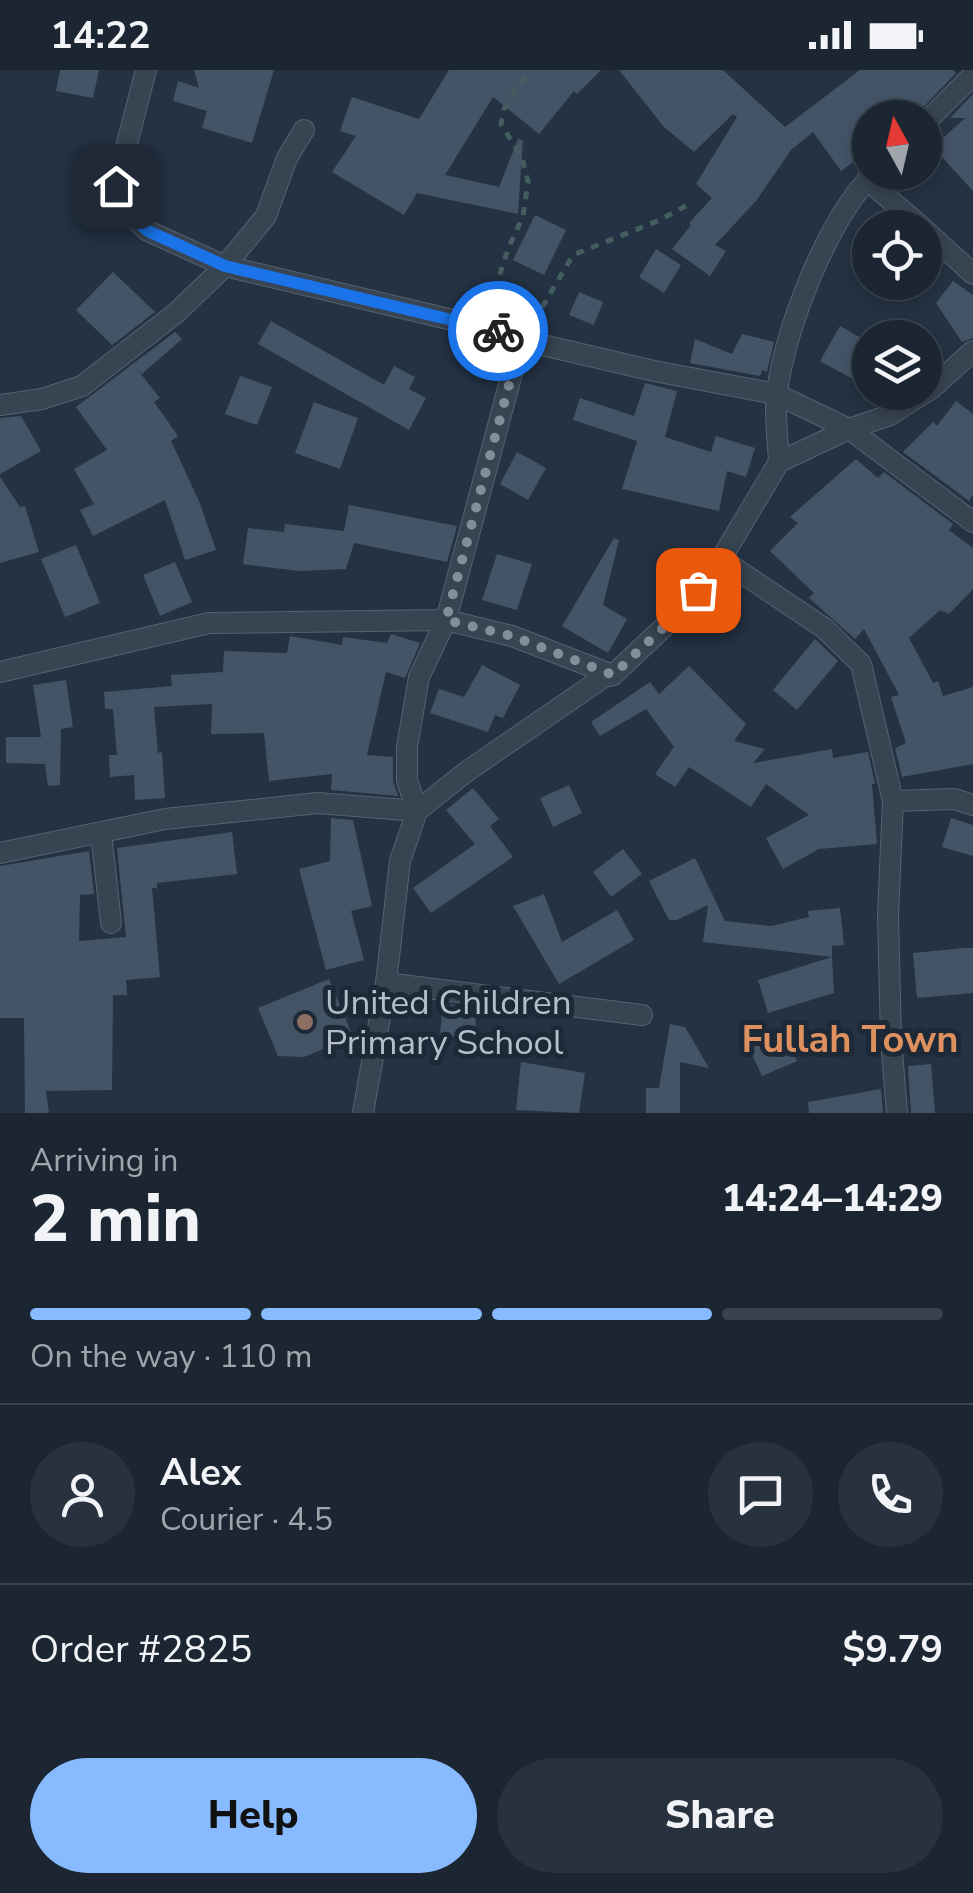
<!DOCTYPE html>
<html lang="en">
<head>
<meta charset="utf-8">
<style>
  body { margin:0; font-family:"Nunito Sans",sans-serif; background:#28323e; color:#f1f3f6; height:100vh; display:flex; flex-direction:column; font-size:38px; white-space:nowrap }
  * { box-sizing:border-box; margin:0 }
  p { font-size:32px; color:#a0a5ac }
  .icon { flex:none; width:55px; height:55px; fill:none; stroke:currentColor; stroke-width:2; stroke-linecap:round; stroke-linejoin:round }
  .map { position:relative; height:1043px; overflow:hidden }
  .sheet { display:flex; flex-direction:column; background:#1b2632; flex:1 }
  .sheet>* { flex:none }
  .needle { width:65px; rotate:352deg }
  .fabs { position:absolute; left:852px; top:30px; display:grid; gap:20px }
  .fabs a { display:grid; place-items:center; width:90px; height:90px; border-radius:50%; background:#1b2632; box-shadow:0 5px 15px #0003,0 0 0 2px #39434d; font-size:50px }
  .pin { position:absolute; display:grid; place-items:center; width:85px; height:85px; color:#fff; margin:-42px; border-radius:20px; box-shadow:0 5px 15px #0006 }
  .courier { position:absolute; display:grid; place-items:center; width:100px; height:100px; margin:-50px; border:8px solid #1a73e8; border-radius:50%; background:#fff; color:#222; box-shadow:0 2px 12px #0007 }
  .headline em { font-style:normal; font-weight:800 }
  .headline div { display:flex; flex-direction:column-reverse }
  .headline { display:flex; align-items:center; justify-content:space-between; height:170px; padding:0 30px }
  h1 { font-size:65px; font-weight:800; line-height:75px }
  .bar { display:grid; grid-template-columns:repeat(4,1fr); gap:15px 10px; align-content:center; height:120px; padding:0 30px }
  .bar i { height:12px; border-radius:8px; background:#39434d }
  .bar .selected { background:#87baff }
  .bar p { grid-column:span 4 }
  .line { display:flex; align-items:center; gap:25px; padding:0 30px; border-top:2px solid #39434d }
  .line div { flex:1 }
  .round { display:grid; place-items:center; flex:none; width:105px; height:105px; border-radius:52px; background:#28323e }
  .button { display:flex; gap:20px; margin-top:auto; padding:20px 30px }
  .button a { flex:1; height:115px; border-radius:60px; background:#87baff; color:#111; font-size:40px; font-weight:800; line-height:115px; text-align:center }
  .button a+a { background:#28323e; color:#f1f3f6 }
  .status { display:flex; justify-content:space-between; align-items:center; height:70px; padding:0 50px; background:#1b2632; direction:ltr }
  .status svg { height:28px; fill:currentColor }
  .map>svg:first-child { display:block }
  .building { fill:#445467 }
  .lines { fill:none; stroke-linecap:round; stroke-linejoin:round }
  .minor-casing { stroke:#56626f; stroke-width:22 }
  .path { stroke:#445e60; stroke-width:5; stroke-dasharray:8 8; stroke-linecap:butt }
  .minor { stroke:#384452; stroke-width:20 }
  .done { stroke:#828e9c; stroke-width:10; stroke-dasharray:0 18 }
  .route { stroke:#1a73e8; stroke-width:12 }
  .education-dot { fill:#8d6e63; stroke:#1d2937; stroke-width:4 }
  .labels { text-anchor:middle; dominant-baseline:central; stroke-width:10; stroke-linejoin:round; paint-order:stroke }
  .poi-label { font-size:35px; fill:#b5bfcc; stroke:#1d2937; text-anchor:start }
  .neighbourhood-label { font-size:38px; font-weight:bold; fill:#de915e; stroke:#1d2937 }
</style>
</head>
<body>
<div class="status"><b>14:22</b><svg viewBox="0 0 49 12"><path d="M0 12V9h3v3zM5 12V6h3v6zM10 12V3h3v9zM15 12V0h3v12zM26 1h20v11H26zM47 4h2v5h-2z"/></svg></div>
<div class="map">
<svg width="973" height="1043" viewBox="0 0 973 1043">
  <rect width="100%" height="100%" fill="#243243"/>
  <g class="building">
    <polygon points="60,0 99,0 93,28 56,21"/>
    <polygon points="194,0 274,0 252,73 202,58 207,41 173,31 178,11 199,18"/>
    <polygon points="449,0 601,0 577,24 574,21 539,64 493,27 445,105 499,117 518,69 523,70 518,144 417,123 404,145 332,102 356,66 340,61 352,27 419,49"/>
    <polygon points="619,0 723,0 785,57 860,0 953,0 956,3 913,48 870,48 870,80 841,101 813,62 791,80 756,131 715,175 726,181 710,206 672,179 691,155 689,153 712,128 696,114 737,47 733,44 694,82 663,56"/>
    <polygon points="973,24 973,121 933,77 965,48 950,48"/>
    <polygon points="535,145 566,160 544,205 513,190"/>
    <polygon points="656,179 681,195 664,223 639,207"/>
    <polygon points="113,202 155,242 112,275 76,240"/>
    <polygon points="953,211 973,225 973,268 962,272 936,233"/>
    <polygon points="579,222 603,232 594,255 569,245"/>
    <polygon points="271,251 384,315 394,296 415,307 409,319 426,328 409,360 258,274"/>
    <polygon points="840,256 870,273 870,295 860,313 820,291"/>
    <polygon points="175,262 182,269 142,304 136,298 160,328 154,332 178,366 171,371 199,431 216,480 185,490 165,430 93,466 80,440 94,434 74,399 107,380 76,337"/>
    <polygon points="742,264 774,272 767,302 762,300 760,306 690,293 695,269 732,284"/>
    <polygon points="240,306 272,317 257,355 225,344"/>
    <polygon points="645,313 677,321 665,367 711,382 716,366 755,378 746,407 727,401 719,441 622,419 637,371 573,350 580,328 634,346"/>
    <polygon points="956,331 973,344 973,425 969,431 903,382 933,352 937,356"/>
    <polygon points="314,332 358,348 340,399 295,383"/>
    <polygon points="21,346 41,381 0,404 0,348"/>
    <polygon points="517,382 546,398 528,430 500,414"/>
    <polygon points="856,389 878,408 884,402 953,454 949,460 973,478 973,519 949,544 940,540 909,568 933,613 938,611 943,626 973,617 973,694 902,707 895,678 906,673 891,627 899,625 864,559 855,569 809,528 814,523 770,481 798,453 790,447"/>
    <polygon points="0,407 20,437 25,436 39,482 0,493"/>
    <polygon points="349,435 457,456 447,492 354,473 346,499 299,501 243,494 248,458 284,462 285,454 344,461"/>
    <polygon points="614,468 619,470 603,535 627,549 608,583 562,556"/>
    <polygon points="76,475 100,533 65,547 41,489"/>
    <polygon points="497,484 532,494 517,540 482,530"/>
    <polygon points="175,492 192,532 160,546 143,505"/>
    <polygon points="391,564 420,573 405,608 386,602 367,685 393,687 393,711 398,726 331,720 332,704 269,711 264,663 211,664 212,634 154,637 158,683 162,682 165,728 135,730 134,705 110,707 109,685 117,685 113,639 105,639 104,622 172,616 171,605 223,602 224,581 287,583 290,566 342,575 343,567 387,573"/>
    <polygon points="815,569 838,591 797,640 773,620"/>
    <polygon points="482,595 520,615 503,648 495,645 488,662 430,643 439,619 464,627"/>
    <polygon points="689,596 746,654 734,671 765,679 753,693 832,679 833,688 868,682 875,714 872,714 877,774 819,779 783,799 766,768 809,745 766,714 751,737 689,697 675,717 655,704 674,677 646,639 600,666 591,652 650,612 659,624"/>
    <polygon points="66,610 73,657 61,659 60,715 48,716 45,694 6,693 6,667 41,667 33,615"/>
    <polygon points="569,715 582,743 553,757 540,728"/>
    <polygon points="473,718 499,749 490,756 513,787 431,843 413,818 475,774 446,740"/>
    <polygon points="331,748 353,750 372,836 351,841 364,890 326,900 299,799 330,791"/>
    <polygon points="951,748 973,755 973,786 942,777"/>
    <polygon points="232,762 237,804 157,813 157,818 152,818 160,907 126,910 127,925 113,925 112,1020 46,1021 49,1043 25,1043 24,948 0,948 0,796 89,781 94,824 80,825 79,871 126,867 117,778"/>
    <polygon points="623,779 642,804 611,827 593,802"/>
    <polygon points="695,788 725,851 771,856 809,847 808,841 840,838 844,875 832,876 832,887 703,872 708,835 677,850 669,850 649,811"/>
    <polygon points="544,824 562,872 617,840 634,870 559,914 513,836"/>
    <polygon points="964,878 973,878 973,923 917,928 913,883"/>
    <polygon points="832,887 834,923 768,943 758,910"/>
    <polygon points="329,909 353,967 304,987 278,986 258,938"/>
    <polygon points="443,934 477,938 474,969 440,965"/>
    <polygon points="670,954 685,957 709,998 680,992 680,1043 646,1043 646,1018 659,1018"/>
    <polygon points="782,958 797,991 762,1006 747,974"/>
    <polygon points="521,992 585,1003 579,1043 516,1040"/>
    <polygon points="931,994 935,1043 911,1043 908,996"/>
    <polygon points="881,1019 883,1043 809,1043 808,1032"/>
  </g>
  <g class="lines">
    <g class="minor-casing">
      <g id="minor">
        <polyline points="146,0 116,116 119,135 148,161 225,196 499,261 521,270 654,301 776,324 849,359 973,452"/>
        <polyline points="925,53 973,5"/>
        <polyline points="867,110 923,158"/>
        <polyline points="925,160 973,204"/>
        <polyline points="0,335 42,329 82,316 176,243 225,196 266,146 287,88 304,60"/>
        <path d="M 779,392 C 778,370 774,344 777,322 C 786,257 827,149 875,102"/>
        <polyline points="721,489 824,558 861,594 893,731 888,845 891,969 897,1043"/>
        <polyline points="0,602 209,553 446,550 512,566 613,605"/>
        <polyline points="893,731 954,729 973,735"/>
        <polyline points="101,763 111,853"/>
        <polyline points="0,783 165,749 318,733 417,741 407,710 407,677 419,607 446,550 521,270"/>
        <polyline points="386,913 642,945"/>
        <polyline points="363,1043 386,913 400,791 417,741 466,702 604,607 613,605 664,557 697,520 721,489 779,392 849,359 890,345 931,319 973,281"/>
      </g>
    </g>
    <g class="path">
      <polyline points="490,235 508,179 523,146 528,112 522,88 501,54 504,39 529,0"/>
      <polyline points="534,251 573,185 660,150 689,134"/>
    </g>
    <use href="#minor" class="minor"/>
  </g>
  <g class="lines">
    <polyline class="done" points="498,261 521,270 446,550 512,566 613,605 664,557 698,520"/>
    <polyline class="route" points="116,116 119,135 148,161 225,196 498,261"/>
  </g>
  <circle class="education-dot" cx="305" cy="952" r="10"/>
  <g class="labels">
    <g class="poi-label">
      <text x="325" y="932">United Children<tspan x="325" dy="40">Primary School</tspan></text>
    </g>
    <g class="neighbourhood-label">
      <text x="850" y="969">Fullah Town</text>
    </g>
  </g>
</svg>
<div class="fabs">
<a><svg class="needle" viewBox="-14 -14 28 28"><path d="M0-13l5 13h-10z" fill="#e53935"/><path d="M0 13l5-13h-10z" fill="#a0a5ac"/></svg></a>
<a><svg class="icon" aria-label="locate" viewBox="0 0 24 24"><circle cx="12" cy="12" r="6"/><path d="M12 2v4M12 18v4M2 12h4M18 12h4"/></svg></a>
<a><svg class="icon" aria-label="layers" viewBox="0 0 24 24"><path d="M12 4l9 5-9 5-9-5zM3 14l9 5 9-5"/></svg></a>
</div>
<div class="pin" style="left:698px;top:520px;background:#ea580c"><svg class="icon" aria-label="bag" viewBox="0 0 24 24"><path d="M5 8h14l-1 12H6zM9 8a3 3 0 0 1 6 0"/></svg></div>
<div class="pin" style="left:116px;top:116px;background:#1f2937"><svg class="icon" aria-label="home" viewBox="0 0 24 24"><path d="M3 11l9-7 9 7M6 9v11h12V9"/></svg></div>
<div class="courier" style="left:498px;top:261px"><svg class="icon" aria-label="bike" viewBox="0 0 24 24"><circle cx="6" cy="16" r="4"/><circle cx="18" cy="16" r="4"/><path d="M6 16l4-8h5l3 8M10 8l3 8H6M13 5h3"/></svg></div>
</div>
<section class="sheet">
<div class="headline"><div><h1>2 min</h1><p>Arriving in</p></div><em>14:24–14:29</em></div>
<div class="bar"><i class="selected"></i><i class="selected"></i><i class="selected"></i><i></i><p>On the way · 110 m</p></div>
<div class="line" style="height:180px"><a class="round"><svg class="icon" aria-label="person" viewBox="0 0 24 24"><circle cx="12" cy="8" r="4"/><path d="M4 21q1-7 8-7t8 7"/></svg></a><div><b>Alex</b><p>Courier · 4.5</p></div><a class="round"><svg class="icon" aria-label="chat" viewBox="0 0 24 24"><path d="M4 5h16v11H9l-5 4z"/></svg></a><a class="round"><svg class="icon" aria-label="phone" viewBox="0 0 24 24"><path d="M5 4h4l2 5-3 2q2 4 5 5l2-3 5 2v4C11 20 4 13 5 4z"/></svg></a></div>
<div class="line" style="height:130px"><div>Order #2825</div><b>$9.79</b></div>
<div class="button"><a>Help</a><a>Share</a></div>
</section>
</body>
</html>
